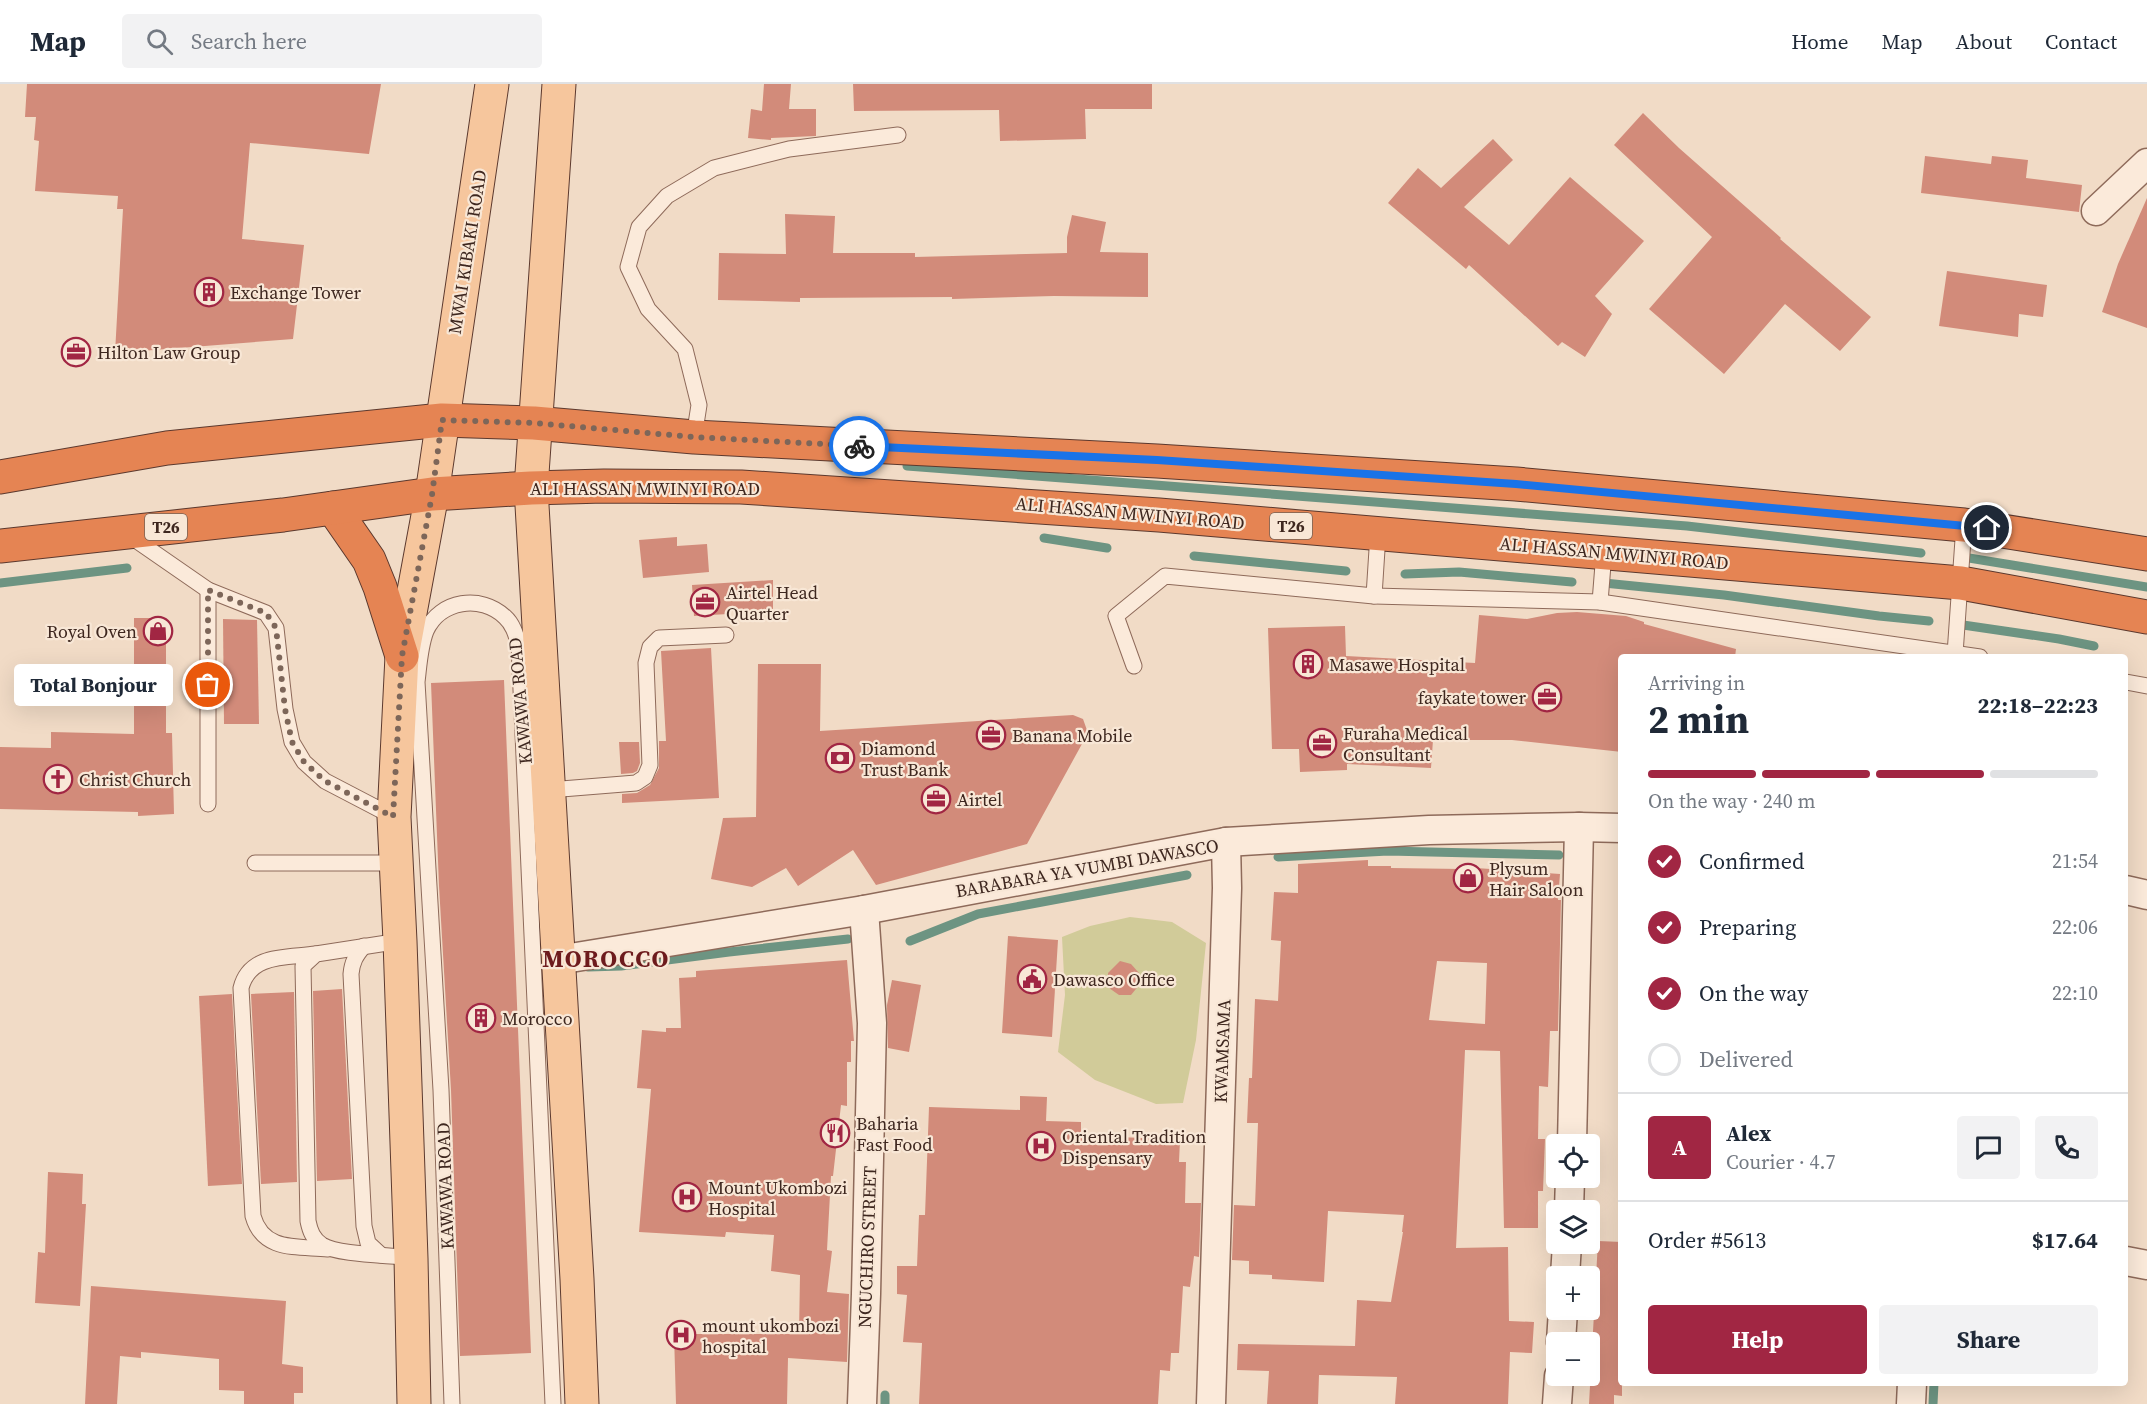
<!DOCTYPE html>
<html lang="en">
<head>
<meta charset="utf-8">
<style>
  body { margin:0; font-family:"Source Serif 4",serif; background:#f2f2f3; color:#1f2937; height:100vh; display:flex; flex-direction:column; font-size:22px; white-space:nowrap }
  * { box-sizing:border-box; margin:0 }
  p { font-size:20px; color:#747a83 }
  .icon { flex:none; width:33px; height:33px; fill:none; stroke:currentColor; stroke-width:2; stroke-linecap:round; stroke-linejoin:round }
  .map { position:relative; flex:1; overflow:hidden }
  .details { position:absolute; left:1618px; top:570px; width:510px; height:732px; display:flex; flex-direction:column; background:#fff; border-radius:6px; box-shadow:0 6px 24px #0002 }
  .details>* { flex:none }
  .tools { position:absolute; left:1546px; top:1050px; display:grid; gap:12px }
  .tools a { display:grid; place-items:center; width:54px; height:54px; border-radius:6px; background:#fff; box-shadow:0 6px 24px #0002; font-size:30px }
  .pin { position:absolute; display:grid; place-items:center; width:51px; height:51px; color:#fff; margin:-26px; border:3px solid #fff; border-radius:50%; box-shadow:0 2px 6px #0007 }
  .courier { position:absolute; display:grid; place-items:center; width:60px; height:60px; margin:-30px; border:4px solid #1a73e8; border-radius:50%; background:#fff; color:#222; box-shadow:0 2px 8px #0007 }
  .bubble { position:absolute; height:42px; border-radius:6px; background:#fff; box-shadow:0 6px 24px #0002; font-size:20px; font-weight:700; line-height:42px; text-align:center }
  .summary em { font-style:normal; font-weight:700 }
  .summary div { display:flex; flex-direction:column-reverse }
  .summary { display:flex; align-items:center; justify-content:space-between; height:102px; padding:0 30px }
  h1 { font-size:39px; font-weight:700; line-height:45px }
  .bar { display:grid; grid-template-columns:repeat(4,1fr); gap:9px 6px; align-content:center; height:72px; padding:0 30px }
  .bar i { height:8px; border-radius:4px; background:#e0e1e3 }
  .bar .on { background:#a12643 }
  .bar p { grid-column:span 4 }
  .line { display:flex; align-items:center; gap:15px; padding:0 30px; border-top:2px solid #e0e1e3 }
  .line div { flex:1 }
  .round { display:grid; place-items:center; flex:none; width:63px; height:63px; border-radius:6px; background:#f2f2f3 }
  ol { padding:0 30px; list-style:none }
  li { display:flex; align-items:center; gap:18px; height:66px }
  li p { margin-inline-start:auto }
  li .icon { padding:6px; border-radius:50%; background:#a12643; color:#fff; stroke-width:4 }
  li:last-child { color:#747a83 }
  li i { width:33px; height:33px; border:3px solid #e0e1e3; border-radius:50% }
  .cta { display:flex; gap:12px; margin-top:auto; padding:12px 30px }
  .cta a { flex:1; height:69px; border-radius:6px; background:#a12643; color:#fff; font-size:24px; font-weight:700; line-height:69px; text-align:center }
  .cta a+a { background:#f2f2f3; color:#1f2937 }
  header { display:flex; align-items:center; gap:36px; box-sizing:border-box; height:84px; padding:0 30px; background:#fff; border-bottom:2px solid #e0e1e3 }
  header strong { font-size:28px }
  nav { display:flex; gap:33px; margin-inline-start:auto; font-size:21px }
  .search { width:420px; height:54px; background:#f2f2f3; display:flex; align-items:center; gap:15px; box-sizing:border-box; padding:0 21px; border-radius:6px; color:#747a83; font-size:22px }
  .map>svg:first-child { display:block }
  .green { fill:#d1cb99 }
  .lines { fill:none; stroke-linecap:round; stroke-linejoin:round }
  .stream { stroke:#6d9482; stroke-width:9 }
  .building { fill:#d28b7a; fill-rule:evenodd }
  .lane-casing { stroke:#8e6a5a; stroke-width:17 }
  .street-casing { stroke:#8e6a5a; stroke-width:31 }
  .primary-casing { stroke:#5c392e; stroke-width:35 }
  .highway-casing { stroke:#5c392e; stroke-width:35 }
  .lane { stroke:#fbeada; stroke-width:15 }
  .street { stroke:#fbeada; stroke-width:28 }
  .primary { stroke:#f6c69d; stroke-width:33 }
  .highway { stroke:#e58453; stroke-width:33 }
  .done { stroke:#7d6659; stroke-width:6; stroke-dasharray:0 10.8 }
  .route { stroke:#1a73e8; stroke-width:8 }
  .labels { text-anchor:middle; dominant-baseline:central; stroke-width:4.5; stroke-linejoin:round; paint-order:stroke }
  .shield { fill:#f8e7d6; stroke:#766156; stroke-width:1.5 }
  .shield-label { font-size:16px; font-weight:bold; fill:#3e271f }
  .street-label { font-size:18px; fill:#3e271f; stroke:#f8e7d6 }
  .poi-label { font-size:18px; fill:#3e271f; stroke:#f8e7d6; text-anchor:start }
  .district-label { font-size:24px; font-weight:bold; letter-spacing:1.5px; fill:#6d1b1d; stroke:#f8e7d6 }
</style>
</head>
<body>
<header>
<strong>Map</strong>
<div class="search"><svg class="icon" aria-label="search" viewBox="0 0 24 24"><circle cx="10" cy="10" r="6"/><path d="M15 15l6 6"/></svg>Search here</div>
<nav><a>Home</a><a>Map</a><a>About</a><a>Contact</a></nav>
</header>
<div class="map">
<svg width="2147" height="1320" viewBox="0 0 2147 1320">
  <rect width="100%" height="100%" fill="#f1dbc6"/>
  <polygon class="green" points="1130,833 1172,838 1206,859 1196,956 1183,1019 1156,1020 1095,996 1058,968 1065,911 1062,853 1090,842"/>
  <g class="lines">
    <g class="stream">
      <polyline points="907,382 1687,442 1921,469"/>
      <polyline points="1044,454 1107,464"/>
      <polyline points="1194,472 1346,487"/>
      <polyline points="1969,474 2147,503"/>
      <polyline points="1405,490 1459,488 1572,498"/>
      <polyline points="0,499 127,484"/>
      <polyline points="1604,499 1724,511 1879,532 1929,537"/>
      <polyline points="1963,541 2059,555 2094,562"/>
      <polyline points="1278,773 1388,767 1559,771"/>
      <polyline points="910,857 978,830 1187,791"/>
      <polyline points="588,883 621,882 729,868 848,855"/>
      <polyline points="885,1320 885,1311"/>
      <polyline points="1933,1320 1934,1299"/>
    </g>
  </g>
  <g class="building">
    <polygon points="27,0 381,0 369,70 250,59 242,155 304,161 293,255 115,269 123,125 117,125 118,112 35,107 39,57 34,56 36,33 25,33"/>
    <polygon points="764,0 791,0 789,25 816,25 816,52 771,54 771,56 748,54 751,25 762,27"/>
    <polygon points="853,0 1152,0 1152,25 1085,25 1086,55 1000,57 999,26 854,27"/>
    <polygon points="1643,29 1679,64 1781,154 1780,155 1871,233 1840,267 1785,220 1724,290 1649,225 1712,153 1614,61"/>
    <polygon points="1493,55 1513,76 1464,123 1509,161 1570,93 1644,157 1595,212 1612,230 1585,273 1562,258 1558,262 1469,181 1466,185 1388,119 1418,84 1441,104"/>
    <polygon points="1925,72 1991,80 1992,72 2028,76 2026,94 2082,101 2079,128 1921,109"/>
    <polygon points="2147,114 2147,244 2102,228 2118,180"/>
    <polygon points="785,130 835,132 833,169 915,169 915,173 1067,169 1067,153 1072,131 1106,138 1100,168 1148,169 1148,213 1054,212 952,215 952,213 800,214 800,218 718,216 719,169 786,170"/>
    <polygon points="1947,187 2047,201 2043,233 2019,230 2018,253 1939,242"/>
    <polygon points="677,453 677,462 707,460 709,488 643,494 639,456"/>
    <polygon points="773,496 773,528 728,527 728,530 694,532 692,501"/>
    <polygon points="1577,528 1626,532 1644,538 1644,540 1736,565 1735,573 1622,573 1622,668 1512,656 1433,656 1431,684 1347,680 1347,686 1300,688 1299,665 1272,665 1268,544 1345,542 1346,572 1475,579 1479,531 1527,535 1557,529"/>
    <polygon points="134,534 166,534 166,649 172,649 174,730 138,732 138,728 0,725 0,663 51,664 51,648 134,650"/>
    <polygon points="223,535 257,536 259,640 224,640"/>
    <polygon points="711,564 719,714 622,719 622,710 637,709 650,701 659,684 659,657 666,657 661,567"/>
    <polygon points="758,580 821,580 820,647 1073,631 1083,635 1088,649 1027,760 876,801 853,766 798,802 786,784 752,803 711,795 723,734 756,733"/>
    <polygon points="504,596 531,1269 460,1272 451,1006 439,802 431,599"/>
    <polygon points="619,658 639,658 640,679 637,687 633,689 621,690"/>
    <path d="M 1368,776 L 1368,782 L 1391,782 L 1391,784 L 1462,785 L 1462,783 L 1560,790 L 1558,816 L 1561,816 L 1558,947 L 1550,947 L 1548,1003 L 1539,1002 L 1538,1055 L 1545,1055 L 1543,1107 L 1538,1107 L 1538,1144 L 1504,1144 L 1500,967 L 1465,966 L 1456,1164 L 1508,1163 L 1509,1237 L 1534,1238 L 1532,1269 L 1510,1268 L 1508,1320 L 1395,1320 L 1397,1293 L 1319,1291 L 1318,1320 L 1267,1320 L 1269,1287 L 1237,1286 L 1238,1260 L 1355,1262 L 1357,1216 L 1391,1218 L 1403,1148 L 1402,1148 L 1404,1131 L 1328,1127 L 1324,1198 L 1272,1195 L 1272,1191 L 1249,1190 L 1249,1177 L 1232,1176 L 1234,1121 L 1255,1122 L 1258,1039 L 1247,1039 L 1249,994 L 1252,994 L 1255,915 L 1278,917 L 1281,857 L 1271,856 L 1274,808 L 1298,809 L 1298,780 ZM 1437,877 L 1487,879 L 1485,940 L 1429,936 Z"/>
    <polygon points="1008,852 1058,856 1052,953 1002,949"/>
    <polygon points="847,876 854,957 851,957 851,978 847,978 847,1022 841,1021 833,1092 831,1092 827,1166 832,1167 827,1208 849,1210 847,1278 788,1274 787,1320 676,1320 674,1250 799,1250 800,1191 771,1187 774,1151 726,1148 725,1153 639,1148 651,1005 637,1004 642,946 666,948 666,944 681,944 679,894 696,893 696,887"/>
    <polygon points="1120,877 1131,880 1139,889 1140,900 1131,911 1119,911 1109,904 1108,889"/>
    <polygon points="892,896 921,901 909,968 888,964 887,921"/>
    <polygon points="342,905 352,1095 317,1097 313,907"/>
    <polygon points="294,908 297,1098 261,1100 251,910"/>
    <polygon points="232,910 242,1100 208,1102 199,912"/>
    <polygon points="1020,1012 1047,1013 1046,1037 1081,1038 1081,1051 1180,1056 1179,1078 1186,1078 1185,1119 1201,1119 1199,1173 1194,1172 1190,1203 1183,1202 1179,1269 1171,1269 1170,1287 1160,1286 1158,1320 919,1320 922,1259 903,1258 907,1211 897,1210 897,1182 917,1182 919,1131 925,1131 929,1023 1020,1026"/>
    <polygon points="48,1088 83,1090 82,1120 86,1120 80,1222 35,1219 38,1168 45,1169"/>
    <polygon points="1598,1157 1622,1158 1622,1312 1614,1311 1614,1320 1589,1320"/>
    <polygon points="91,1202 286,1217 282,1280 303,1283 303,1309 294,1309 294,1320 244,1320 244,1307 219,1306 219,1275 141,1268 141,1274 120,1272 117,1320 85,1320"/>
  </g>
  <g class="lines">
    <g class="lane-casing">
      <g id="lane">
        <polyline points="694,353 699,321 685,265 648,225 628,183 639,143 667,112 714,84 789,65 898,51"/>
        <polyline points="130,452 208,506 266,529 276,544 285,625 292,658 304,678 325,697 394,733"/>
        <polyline points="208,506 208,720"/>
        <polyline points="1374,512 1378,450"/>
        <polyline points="1600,518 1604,468"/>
        <polyline points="1955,570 1964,441"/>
        <polyline points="1134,582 1116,532 1165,492 1374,512 1600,518 1980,573"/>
        <polyline points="2126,598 2147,602"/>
        <polyline points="549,706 636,699 645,693 650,681 646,579 650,563 659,554 726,551"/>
        <polyline points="255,779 396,779"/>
        <path d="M 400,857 L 316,870 L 303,882 L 308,1137 C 310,1147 313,1155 322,1161 C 338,1171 390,1171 411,1174"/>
        <path d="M 364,862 C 356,871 352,878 351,890 L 364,1142 L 368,1159 L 381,1171"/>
        <path d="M 316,870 C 287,874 250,869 241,904 L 253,1132 C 263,1168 297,1162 328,1165"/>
        <path d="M 452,1320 L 441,1006 L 417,598 C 419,582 420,562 426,547 C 440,516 481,510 505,533 C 513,540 516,551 519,561 L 553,1320"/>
      </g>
    </g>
    <g class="street-casing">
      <g id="street">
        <polyline points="2096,127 2147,79"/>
        <polyline points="2126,806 2147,811"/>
        <polyline points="558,876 864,826 1226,758 1429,746 1579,743 1622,744"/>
        <polyline points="1572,1060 1579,743"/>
        <polyline points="1569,1126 1570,1094"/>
        <polyline points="2126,1177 2147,1181"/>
        <polyline points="1565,1192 1567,1160"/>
        <polyline points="1561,1258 1563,1226"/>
        <polyline points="862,1320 866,1210 872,939 864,826"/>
        <polyline points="1211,1320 1227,804 1226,758"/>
        <polyline points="1557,1320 1559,1292"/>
        <polyline points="1911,1320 1912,1299"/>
      </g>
    </g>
    <g class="primary-casing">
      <g id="primary">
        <polyline points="559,0 531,404 577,1195 582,1320"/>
        <polyline points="414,1320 411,1174 400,857 394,733 402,572 432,410 492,0"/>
      </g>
    </g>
    <g class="highway-casing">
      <g id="highway">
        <polyline points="0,393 167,364 442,336 534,339 694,353 1157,377 1516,400 1964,441 2147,470"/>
        <polyline points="333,424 369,476 380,503 402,572"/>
        <polyline points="0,462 283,431 432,410 531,404 604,402 741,403 1159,431 1961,499 2147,533"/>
      </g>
    </g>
    <use href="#lane" class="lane"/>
    <use href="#street" class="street"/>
    <use href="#primary" class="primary"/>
    <use href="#highway" class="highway"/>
  </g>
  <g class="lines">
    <polyline class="done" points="208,601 208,506 266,529 276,544 285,625 292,658 304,678 325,697 393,733 402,572 432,411 442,336 534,339 694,353 859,362"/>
    <polyline class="route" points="859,362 1157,376 1516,400 1987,444"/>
  </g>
  <defs>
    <g id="building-ring" transform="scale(1.5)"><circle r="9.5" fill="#f8e7d6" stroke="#a12643" stroke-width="1.5"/><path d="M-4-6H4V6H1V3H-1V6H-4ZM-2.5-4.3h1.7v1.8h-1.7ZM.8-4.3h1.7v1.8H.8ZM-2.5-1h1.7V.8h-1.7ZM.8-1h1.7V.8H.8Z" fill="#a12643"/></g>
    <g id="office-ring" transform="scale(1.5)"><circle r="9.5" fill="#f8e7d6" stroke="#a12643" stroke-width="1.5"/><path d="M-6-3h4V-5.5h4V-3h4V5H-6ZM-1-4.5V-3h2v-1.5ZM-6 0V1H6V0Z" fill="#a12643"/></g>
    <g id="shop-ring" transform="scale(1.5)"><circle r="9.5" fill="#f8e7d6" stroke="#a12643" stroke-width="1.5"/><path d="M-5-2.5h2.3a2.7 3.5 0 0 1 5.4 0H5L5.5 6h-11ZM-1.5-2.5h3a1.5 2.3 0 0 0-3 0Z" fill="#a12643"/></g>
    <g id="bank-ring" transform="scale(1.5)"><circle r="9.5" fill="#f8e7d6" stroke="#a12643" stroke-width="1.5"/><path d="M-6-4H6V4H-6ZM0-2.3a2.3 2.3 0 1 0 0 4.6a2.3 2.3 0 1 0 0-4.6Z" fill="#a12643"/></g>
    <g id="church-ring" transform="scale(1.5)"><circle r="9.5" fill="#f8e7d6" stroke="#a12643" stroke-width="1.5"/><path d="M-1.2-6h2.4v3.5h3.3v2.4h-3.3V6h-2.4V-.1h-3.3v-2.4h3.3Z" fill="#a12643"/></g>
    <g id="civic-ring" transform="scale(1.5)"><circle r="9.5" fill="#f8e7d6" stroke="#a12643" stroke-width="1.5"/><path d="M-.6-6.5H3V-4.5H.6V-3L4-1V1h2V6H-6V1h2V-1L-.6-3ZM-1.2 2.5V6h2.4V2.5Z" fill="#a12643"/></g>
    <g id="restaurant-ring" transform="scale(1.5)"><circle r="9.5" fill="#f8e7d6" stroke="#a12643" stroke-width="1.5"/><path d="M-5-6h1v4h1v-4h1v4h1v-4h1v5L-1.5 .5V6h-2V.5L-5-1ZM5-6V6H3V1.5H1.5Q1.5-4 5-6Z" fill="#a12643"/></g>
    <g id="hospital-ring" transform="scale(1.5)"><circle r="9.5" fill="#f8e7d6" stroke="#a12643" stroke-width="1.5"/><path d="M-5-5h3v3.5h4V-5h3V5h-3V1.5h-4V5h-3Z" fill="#a12643"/></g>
  </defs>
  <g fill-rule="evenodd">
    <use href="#building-ring" x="209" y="208"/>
    <use href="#office-ring" x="76" y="268"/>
    <use href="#office-ring" x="705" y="518"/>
    <use href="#shop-ring" x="158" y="547"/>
    <use href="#building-ring" x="1308" y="580"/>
    <use href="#office-ring" x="1547" y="613"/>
    <use href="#office-ring" x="991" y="651"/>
    <use href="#office-ring" x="1322" y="659"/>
    <use href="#bank-ring" x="840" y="674"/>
    <use href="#church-ring" x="58" y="695"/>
    <use href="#office-ring" x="936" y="715"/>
    <use href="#shop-ring" x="1468" y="794"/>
    <use href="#civic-ring" x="1032" y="895"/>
    <use href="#building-ring" x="481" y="934"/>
    <use href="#restaurant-ring" x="835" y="1049"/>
    <use href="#hospital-ring" x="1041" y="1062"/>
    <use href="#hospital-ring" x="687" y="1113"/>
    <use href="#hospital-ring" x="681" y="1251"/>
  </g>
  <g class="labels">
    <g class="shield">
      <rect x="1270" y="429" width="42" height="26" rx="4.5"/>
      <rect x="145" y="430" width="42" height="26" rx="4.5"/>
    </g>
    <g class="shield-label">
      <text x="1291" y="442">T26</text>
      <text x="166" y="443">T26</text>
    </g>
    <g class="street-label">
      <text transform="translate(467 168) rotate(-81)">MWAI KIBAKI ROAD</text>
      <text x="645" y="404">ALI HASSAN MWINYI ROAD</text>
      <text transform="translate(1130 429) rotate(5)">ALI HASSAN MWINYI ROAD</text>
      <text transform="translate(1614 469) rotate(5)">ALI HASSAN MWINYI ROAD</text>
      <text transform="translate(520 617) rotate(-95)">KAWAWA ROAD</text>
      <text transform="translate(1087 784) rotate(-10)">BARABARA YA VUMBI DAWASCO</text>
      <text transform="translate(1222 967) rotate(-88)">KWAMSAMA</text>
      <text transform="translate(445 1102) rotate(-92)">KAWAWA ROAD</text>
      <text transform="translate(867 1163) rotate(-88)">NGUCHIRO STREET</text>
    </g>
    <g class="poi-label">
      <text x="230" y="208">Exchange Tower</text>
      <text x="97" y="268">Hilton Law Group</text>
      <text x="726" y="508">Airtel Head<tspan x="726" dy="21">Quarter</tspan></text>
      <text x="137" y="547" text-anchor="end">Royal Oven</text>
      <text x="1329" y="580">Masawe Hospital</text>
      <text x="1526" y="613" text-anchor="end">faykate tower</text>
      <text x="1343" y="649">Furaha Medical<tspan x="1343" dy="21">Consultant</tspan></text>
      <text x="1012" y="651">Banana Mobile</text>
      <text x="861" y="664">Diamond<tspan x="861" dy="21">Trust Bank</tspan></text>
      <text x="79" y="695">Christ Church</text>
      <text x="957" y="715">Airtel</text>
      <text x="1489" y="784">Plysum<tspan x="1489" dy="21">Hair Saloon</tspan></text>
      <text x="1053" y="895">Dawasco Office</text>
      <text x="502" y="934">Morocco</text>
      <text x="856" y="1039">Baharia<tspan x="856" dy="21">Fast Food</tspan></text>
      <text x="1062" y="1052">Oriental Tradition<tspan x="1062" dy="21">Dispensary</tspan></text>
      <text x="708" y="1103">Mount Ukombozi<tspan x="708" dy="21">Hospital</tspan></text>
      <text x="702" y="1241">mount ukombozi<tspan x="702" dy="21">hospital</tspan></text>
    </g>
    <g class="district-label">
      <text x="606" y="874">MOROCCO</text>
    </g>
  </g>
</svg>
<div class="tools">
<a><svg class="icon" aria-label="locate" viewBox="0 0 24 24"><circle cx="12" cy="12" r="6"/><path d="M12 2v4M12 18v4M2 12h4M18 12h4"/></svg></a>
<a><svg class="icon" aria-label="layers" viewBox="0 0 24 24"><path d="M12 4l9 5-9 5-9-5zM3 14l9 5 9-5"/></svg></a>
<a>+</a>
<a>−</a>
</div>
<div class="pin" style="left:208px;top:601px;background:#ea580c"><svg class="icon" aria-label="bag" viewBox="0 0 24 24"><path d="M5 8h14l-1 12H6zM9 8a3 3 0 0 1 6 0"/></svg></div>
<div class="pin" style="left:1987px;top:444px;background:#1f2937"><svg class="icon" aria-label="home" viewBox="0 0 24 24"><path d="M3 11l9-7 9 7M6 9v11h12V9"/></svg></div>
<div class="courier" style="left:859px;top:362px"><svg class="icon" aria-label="bike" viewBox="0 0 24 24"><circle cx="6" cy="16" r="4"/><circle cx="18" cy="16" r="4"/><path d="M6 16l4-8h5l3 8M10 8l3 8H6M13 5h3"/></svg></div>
<div class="bubble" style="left:14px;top:580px;width:159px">Total Bonjour</div>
<section class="details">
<div class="summary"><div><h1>2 min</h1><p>Arriving in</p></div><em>22:18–22:23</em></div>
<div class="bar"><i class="on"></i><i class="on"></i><i class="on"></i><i></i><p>On the way · 240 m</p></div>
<ol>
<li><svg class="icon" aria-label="check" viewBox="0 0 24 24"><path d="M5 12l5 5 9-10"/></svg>Confirmed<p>21:54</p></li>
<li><svg class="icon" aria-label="check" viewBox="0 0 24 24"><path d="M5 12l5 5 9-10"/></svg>Preparing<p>22:06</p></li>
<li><svg class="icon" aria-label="check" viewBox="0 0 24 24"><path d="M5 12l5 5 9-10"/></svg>On the way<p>22:10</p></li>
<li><i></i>Delivered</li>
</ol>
<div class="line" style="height:108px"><b class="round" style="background:#a12643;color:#fff">A</b><div><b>Alex</b><p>Courier · 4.7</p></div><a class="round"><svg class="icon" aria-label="chat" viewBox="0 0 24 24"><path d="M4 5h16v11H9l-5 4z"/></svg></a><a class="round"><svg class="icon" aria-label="phone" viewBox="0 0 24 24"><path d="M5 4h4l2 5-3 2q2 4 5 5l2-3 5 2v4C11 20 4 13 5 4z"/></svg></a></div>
<div class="line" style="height:78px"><div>Order #5613</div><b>$17.64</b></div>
<div class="cta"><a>Help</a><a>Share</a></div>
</section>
</div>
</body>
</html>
